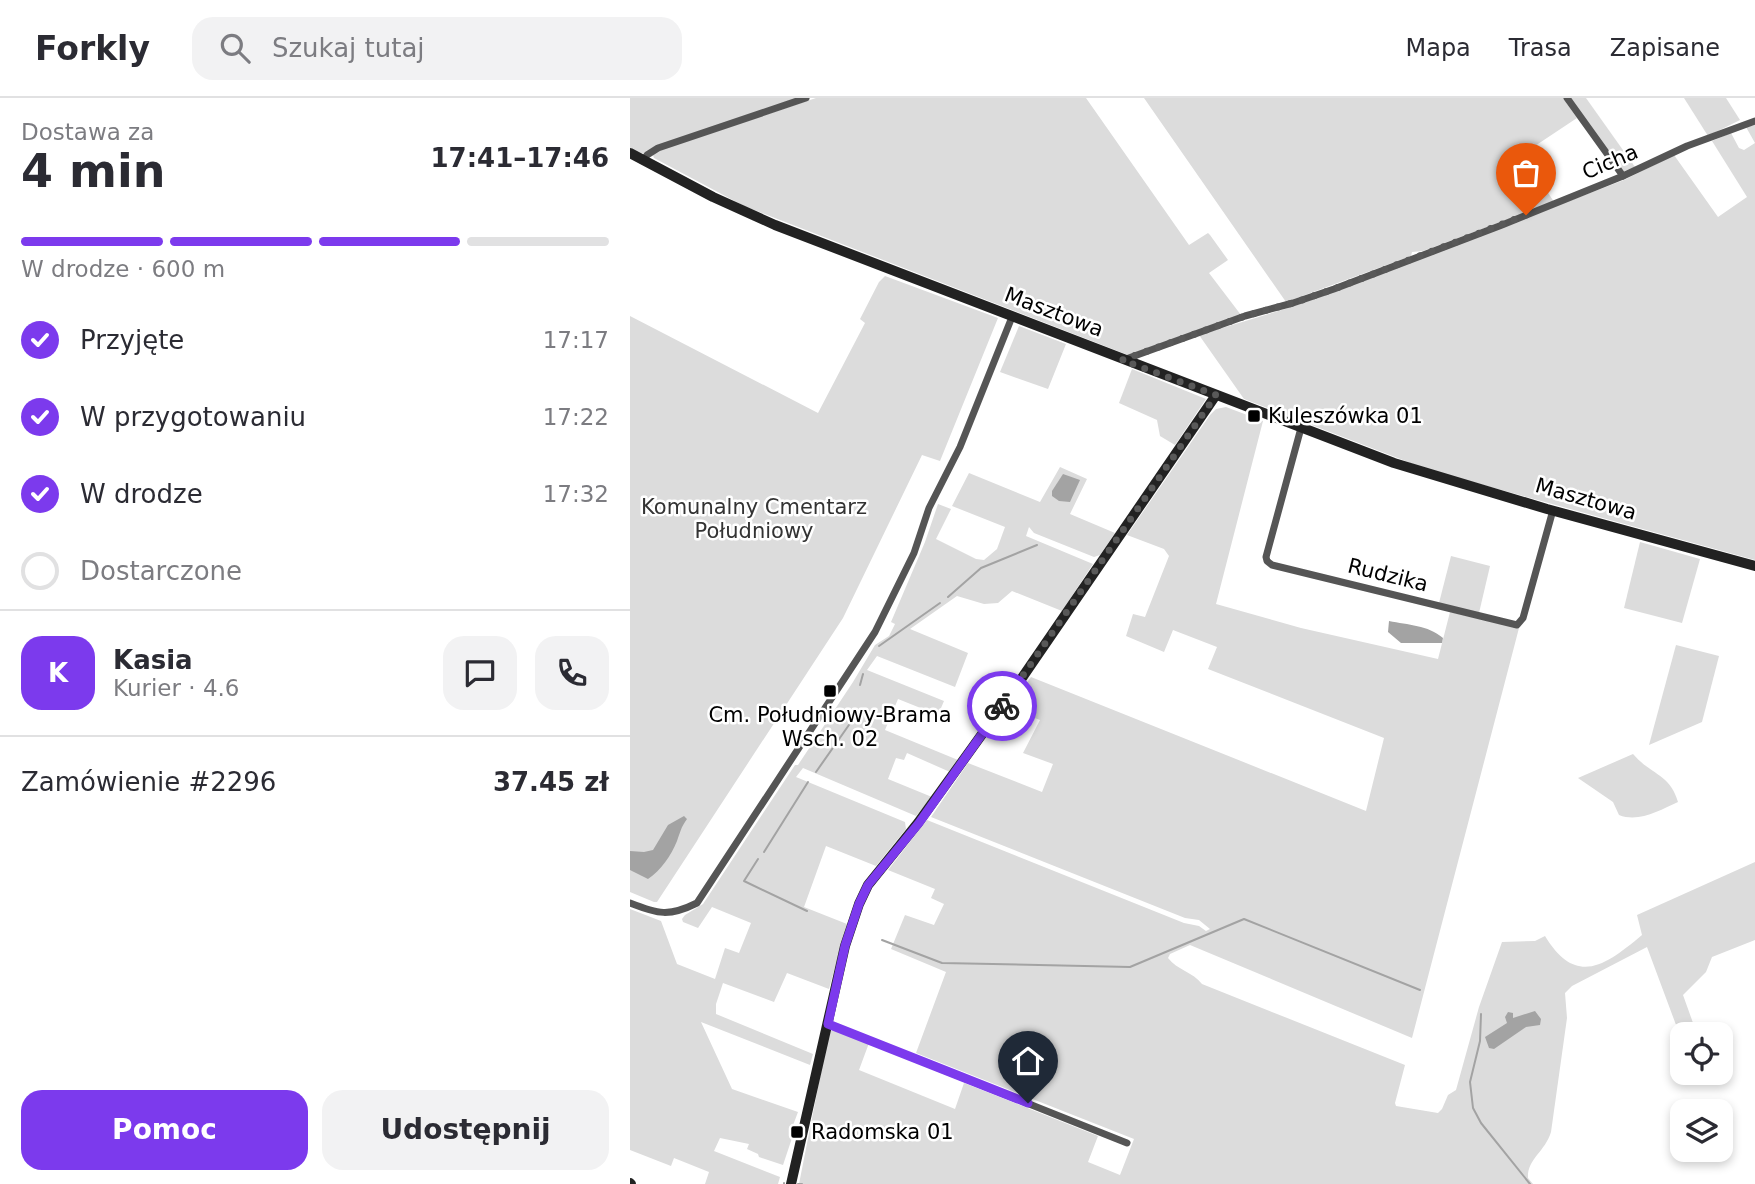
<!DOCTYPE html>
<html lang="pl">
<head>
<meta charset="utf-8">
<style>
  body { margin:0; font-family:"DejaVu Sans",sans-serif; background:#f2f2f3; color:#2b2b33; height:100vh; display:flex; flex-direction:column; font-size:26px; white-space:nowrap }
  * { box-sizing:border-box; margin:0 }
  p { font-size:23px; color:#7c7c81 }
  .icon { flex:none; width:38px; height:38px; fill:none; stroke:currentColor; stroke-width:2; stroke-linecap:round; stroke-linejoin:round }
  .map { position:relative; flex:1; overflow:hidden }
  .details { display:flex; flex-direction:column; background:#fff; width:630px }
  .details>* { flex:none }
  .tools { position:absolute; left:1040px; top:924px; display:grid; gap:14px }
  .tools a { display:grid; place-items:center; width:63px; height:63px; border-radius:14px; background:#fff; box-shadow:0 4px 10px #0003; font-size:35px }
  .pin { position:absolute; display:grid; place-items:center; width:60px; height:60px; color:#fff; margin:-72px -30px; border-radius:50% 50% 50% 0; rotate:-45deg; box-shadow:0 0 7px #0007 }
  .pin .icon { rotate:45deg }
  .courier { position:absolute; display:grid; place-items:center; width:70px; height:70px; margin:-35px; border:5px solid #7c3aed; border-radius:50%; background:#fff; color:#222; box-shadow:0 2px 9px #0007 }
  .head em { font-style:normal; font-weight:600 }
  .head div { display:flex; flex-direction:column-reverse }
  .head { display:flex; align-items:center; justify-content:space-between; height:119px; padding:0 21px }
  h1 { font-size:46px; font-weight:600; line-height:52px }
  .bar { display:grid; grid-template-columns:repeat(4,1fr); gap:10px 7px; align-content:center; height:84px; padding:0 21px }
  .bar i { height:9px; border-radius:5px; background:#e1e1e2 }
  .bar .on { background:#7c3aed }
  .bar p { grid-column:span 4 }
  .line { display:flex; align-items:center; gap:18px; padding:0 21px; border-top:2px solid #e1e1e2 }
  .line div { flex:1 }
  .round { display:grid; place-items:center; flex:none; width:74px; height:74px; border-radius:21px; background:#f2f2f3 }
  ol { padding:0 21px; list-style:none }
  li { display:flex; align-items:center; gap:21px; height:77px }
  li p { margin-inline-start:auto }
  li .icon { padding:7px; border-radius:50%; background:#7c3aed; color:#fff; stroke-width:4 }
  li:last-child { color:#7c7c81 }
  li i { width:38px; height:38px; border:4px solid #e1e1e2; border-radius:50% }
  .cta { display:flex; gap:14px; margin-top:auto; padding:14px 21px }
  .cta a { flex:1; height:80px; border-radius:21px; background:#7c3aed; color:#fff; font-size:28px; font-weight:600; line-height:80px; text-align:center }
  .cta a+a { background:#f2f2f3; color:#2b2b33 }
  header { display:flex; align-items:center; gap:42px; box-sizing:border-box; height:98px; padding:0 35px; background:#fff; border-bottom:2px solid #e1e1e2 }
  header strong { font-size:33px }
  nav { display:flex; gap:38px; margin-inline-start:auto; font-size:24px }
  .search { width:490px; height:63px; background:#f2f2f3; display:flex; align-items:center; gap:18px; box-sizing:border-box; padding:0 24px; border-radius:21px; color:#7c7c81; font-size:26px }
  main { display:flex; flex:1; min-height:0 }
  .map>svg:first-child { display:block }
  .green { fill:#dcdcdc }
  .water { fill:#a3a3a3 }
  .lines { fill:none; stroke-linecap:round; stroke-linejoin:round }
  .stream { stroke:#a3a3a3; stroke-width:2 }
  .street { stroke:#555; stroke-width:7 }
  .secondary { stroke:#222; stroke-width:10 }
  .done { stroke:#595959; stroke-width:7; stroke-dasharray:0 12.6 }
  .route { stroke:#7c3aed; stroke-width:9 }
  .poi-dot { fill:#000; stroke:#fff; stroke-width:2.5 }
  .labels { text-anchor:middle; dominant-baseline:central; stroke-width:5; stroke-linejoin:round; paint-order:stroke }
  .street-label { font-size:21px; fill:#000; stroke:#fff }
  .poi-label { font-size:21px; fill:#000; stroke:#fff; text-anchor:start }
  .park-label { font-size:21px; fill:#333; stroke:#fff }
</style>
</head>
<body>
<header>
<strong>Forkly</strong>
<div class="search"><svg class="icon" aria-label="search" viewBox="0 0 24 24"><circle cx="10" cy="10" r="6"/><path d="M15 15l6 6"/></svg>Szukaj tutaj</div>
<nav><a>Mapa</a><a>Trasa</a><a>Zapisane</a></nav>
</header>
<main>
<section class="details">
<div class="head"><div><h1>4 min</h1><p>Dostawa za</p></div><em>17:41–17:46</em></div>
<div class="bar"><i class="on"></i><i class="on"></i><i class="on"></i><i></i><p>W drodze · 600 m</p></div>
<ol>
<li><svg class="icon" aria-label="check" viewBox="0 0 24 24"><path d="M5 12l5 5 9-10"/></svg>Przyjęte<p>17:17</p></li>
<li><svg class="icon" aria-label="check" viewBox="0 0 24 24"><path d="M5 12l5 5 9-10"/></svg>W przygotowaniu<p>17:22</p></li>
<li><svg class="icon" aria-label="check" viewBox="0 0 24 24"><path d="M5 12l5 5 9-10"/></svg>W drodze<p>17:32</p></li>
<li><i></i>Dostarczone</li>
</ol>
<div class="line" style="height:126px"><b class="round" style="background:#7c3aed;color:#fff">K</b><div><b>Kasia</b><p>Kurier · 4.6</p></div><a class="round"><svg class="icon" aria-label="chat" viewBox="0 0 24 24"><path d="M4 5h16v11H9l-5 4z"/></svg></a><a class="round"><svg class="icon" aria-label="phone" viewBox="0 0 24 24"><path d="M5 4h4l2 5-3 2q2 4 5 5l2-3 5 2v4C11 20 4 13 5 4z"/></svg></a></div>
<div class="line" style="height:91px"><div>Zamówienie #2296</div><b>37.45 zł</b></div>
<div class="cta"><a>Pomoc</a><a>Udostępnij</a></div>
</section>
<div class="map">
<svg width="1125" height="1086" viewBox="0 0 1125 1086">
  <rect width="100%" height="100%" fill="#fff"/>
  <g class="green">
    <polygon points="0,0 167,0 11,56 0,50"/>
    <polygon points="186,0 456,0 559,147 578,135 580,137 598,162 579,175 611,217 498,257 114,108 24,60 23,57 30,52"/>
    <polygon points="514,0 933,0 947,20 893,56 924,104 793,153 782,154 781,158 656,204"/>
    <polygon points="940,0 956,0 1005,69 992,74"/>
    <polygon points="1054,0 1096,0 1110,22 1078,38"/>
    <polygon points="1125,27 1125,462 799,372 614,301 569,237 665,208 994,82 1044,57 1088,119 1117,99 1082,43 1101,35 1109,50 1114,52 1125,45 1116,29"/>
    <polygon points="255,178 368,220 310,363 292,357 213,520 27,804 24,804 0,794 0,218 188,315 235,225 230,221 249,184"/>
    <polygon points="389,228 436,246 418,291 370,274"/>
    <polygon points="502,271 576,301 545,347 530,338 527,322 489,305"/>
    <path d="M 596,309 L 633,323 L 586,506 L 671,530 L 808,561 L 820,514 L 889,530 L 782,940 L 560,847 L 540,856 L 538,860 C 547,872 563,874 572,886 L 775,967 L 765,1005 L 766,1008 L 808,1015 L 812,1011 L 818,997 L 826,992 L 849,909 L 872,844 L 905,843 L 915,838 C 946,889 975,868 1012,837 L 1007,817 L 1125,764 L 1125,842 L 1082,859 L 1076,874 L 1053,897 L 1067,936 L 1052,936 L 1052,943 L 1017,849 L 942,888 L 935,895 L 937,920 L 921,1034 C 915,1054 897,1061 898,1080 L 903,1086 L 169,1086 L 199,934 L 203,932 L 239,945 L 229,972 L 325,1011 L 334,985 L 468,1038 L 458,1064 L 490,1077 L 504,1041 L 286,955 L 316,874 L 261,851 L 275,817 L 304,827 L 314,806 L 301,800 L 305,791 L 258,772 L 297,722 L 554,825 L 569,828 L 576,833 L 580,831 L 569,822 L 555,820 L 301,719 L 338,665 L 412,694 L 423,666 L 393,655 L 410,622 L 378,610 L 401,579 L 736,713 L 754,640 L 578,571 L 587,549 L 543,532 L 534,554 L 496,538 L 503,516 L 515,519 L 539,458 L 534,451 L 497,437 L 580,317 L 586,311 Z"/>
    <polygon points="430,369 457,381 440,416 485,435 470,457 464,459 404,435 399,429 396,438 463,466 432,513 382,493 368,505 354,506 327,498 280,531 338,555 325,589 247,558 237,572 314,603 308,617 268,601 255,632 328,662 320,674 277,655 274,662 266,660 258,681 302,699 286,718 173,670 166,679 275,724 276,731 246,768 196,748 174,809 217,826 199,891 157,875 144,904 93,885 86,906 86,916 183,956 180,967 71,924 102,991 168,1014 159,1038 162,1040 153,1067 129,1059 128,1056 117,1051 119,1046 90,1040 84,1053 150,1079 148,1086 75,1086 79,1074 44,1060 41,1068 0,1052 0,811 31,823 47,866 85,881 95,850 109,855 121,825 82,809 68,830 53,824 52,821 55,817 73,806 165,667 168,667 223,584 245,547 259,538 265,526 261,524 295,444 308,406 321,411 306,441 346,461 354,462 367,451 375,429 322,408 339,375 410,404"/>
    <polygon points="1010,444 1070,461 1052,525 994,510"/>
    <polygon points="821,458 860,468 849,515 809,505"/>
    <polygon points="1046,547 1089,558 1072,624 1019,647"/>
    <path d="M 1003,656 C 1021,677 1040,676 1048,704 C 1030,712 1009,725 989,717 L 983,704 L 948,680 Z"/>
  </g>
  <g class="water">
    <polygon points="433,376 450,382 440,404 429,403 422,398 422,393"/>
    <path d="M 759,523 C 778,527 798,527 813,540 L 812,545 L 771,545 L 758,534 Z"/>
    <path d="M 54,718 L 57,721 C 51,729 50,735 47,743 C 41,758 31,772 18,781 L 0,772 L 0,753 L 14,754 L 23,752 L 38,727 Z"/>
    <polygon points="905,913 911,921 910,927 896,929 864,951 859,950 855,939 877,925 875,919 878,914 883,915 883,920"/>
  </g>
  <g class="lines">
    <g class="stream">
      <polyline points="318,499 351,470 407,447"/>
      <polyline points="249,548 310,505"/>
      <polyline points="230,587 233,576"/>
      <polyline points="186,674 221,624"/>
      <polyline points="134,754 178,684"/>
      <polyline points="128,761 114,783 177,813"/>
      <polyline points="252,842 312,865 500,869 614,821 790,892"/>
      <polyline points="851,916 850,943 840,984 843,1010 851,1025 900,1086"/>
      <polyline points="154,1085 154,1086"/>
      <polyline points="168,1086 172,1086"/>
    </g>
    <g class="street">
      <polyline points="937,0 993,78"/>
      <polyline points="13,63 17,57 28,50 176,0"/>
      <polyline points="496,261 615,218 663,205 704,191 872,127 993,78 1057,48 1125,23"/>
      <polyline points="671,330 636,459 637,463 642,467 887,527 893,520 923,412"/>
      <path d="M 0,805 C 28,816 39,819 67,805 L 245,534 L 284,455 L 299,410 L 330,349 L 382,219"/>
      <polyline points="198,926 497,1045"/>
    </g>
    <g class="secondary">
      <polyline points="0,55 83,99 145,127 764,365 917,411 1125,468"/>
      <polyline points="0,1085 1,1086"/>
      <polyline points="161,1086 215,848 229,806 238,787 288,725 381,596 586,297"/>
    </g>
  </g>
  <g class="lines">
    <polyline class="done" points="372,608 586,297 492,262 615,218 663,205 704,191 896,117"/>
    <polyline class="route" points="372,608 289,725 238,787 229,806 215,848 198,926 398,1005"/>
  </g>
  <g class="poi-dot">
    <rect x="617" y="311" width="14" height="14" rx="3.5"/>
    <rect x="193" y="586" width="14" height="14" rx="3.5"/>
    <rect x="160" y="1027" width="14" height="14" rx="3.5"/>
  </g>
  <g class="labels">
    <g class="street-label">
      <text transform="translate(980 64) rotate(-23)">Cicha</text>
      <text transform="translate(424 214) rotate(21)">Masztowa</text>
      <text transform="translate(956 401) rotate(16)">Masztowa</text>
      <text transform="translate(758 477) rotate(14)">Rudzika</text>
    </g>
    <g class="poi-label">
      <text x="638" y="318">Kuleszówka 01</text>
      <text x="200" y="617" text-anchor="middle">Cm. Południowy-Brama<tspan x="200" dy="24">Wsch. 02</tspan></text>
      <text x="181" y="1034">Radomska 01</text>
    </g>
    <g class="park-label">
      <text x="124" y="409">Komunalny Cmentarz<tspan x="124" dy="24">Południowy</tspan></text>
    </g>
  </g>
</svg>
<div class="tools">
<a><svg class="icon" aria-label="locate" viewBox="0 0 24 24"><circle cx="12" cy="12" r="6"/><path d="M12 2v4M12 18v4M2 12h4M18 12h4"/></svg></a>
<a><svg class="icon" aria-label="layers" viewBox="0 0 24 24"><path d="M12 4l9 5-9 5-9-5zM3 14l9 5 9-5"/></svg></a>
</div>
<div class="pin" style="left:896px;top:117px;background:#ea580c"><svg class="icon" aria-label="bag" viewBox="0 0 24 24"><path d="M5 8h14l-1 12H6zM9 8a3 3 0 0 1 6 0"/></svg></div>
<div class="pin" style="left:398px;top:1005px;background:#1f2937"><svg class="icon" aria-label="home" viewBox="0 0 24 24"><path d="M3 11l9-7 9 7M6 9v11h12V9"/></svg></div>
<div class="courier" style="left:372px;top:608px"><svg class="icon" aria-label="bike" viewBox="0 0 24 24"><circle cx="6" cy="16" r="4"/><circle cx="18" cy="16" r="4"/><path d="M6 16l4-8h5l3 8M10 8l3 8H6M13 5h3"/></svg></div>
</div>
</main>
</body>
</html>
